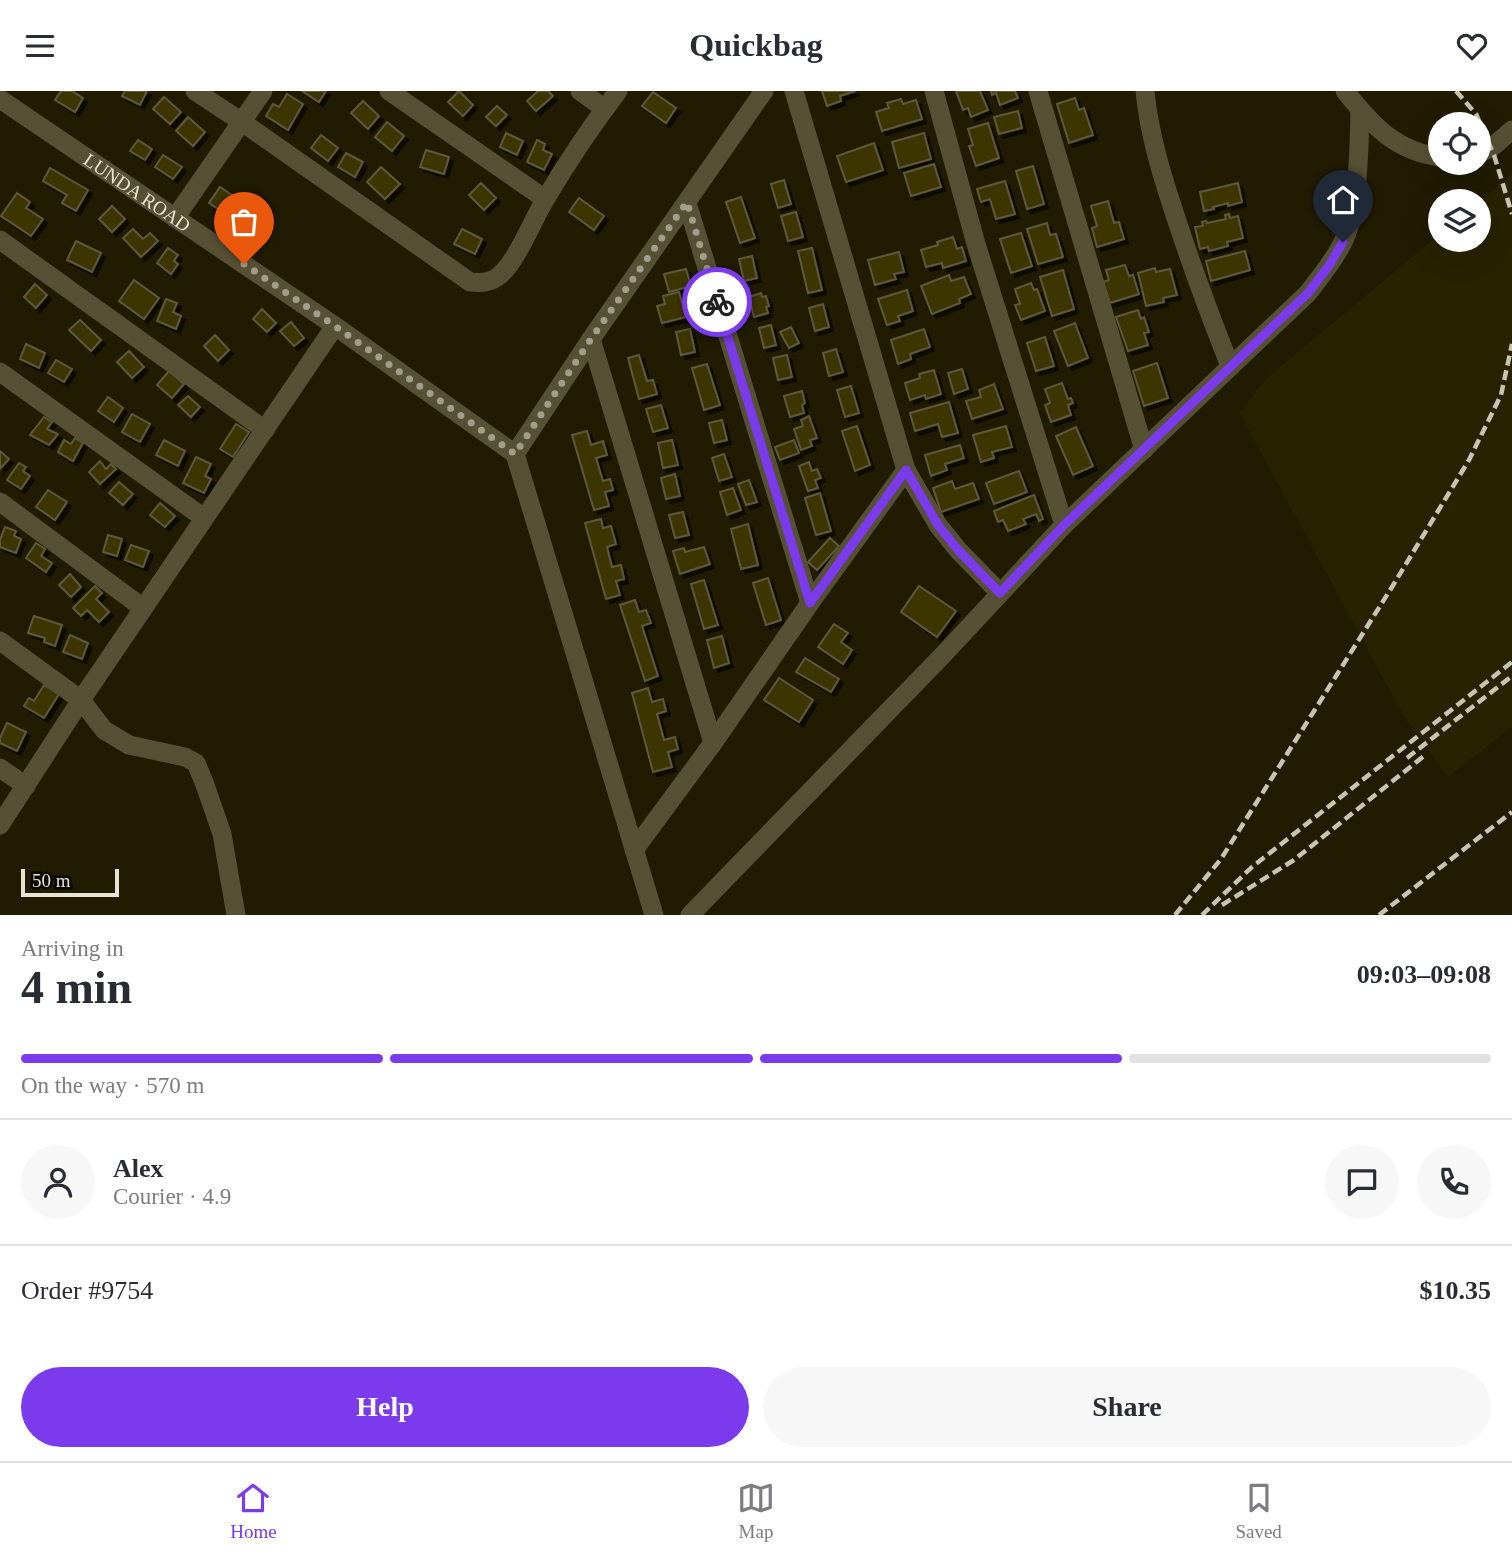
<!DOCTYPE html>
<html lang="en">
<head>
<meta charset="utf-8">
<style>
  body { margin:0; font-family:Georgia,serif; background:#f7f7f7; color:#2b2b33; height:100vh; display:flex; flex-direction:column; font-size:26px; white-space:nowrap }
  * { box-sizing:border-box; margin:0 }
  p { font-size:23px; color:#7c7c81 }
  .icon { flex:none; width:38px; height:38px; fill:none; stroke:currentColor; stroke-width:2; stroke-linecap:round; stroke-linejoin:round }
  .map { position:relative; height:824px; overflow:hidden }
  .side { display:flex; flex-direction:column; background:#fff; flex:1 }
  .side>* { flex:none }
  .fabs { position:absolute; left:1428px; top:21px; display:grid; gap:14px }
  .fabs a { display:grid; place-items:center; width:63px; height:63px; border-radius:50%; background:#fff; box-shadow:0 7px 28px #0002; font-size:35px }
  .scale { position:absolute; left:21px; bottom:18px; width:98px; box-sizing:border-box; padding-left:7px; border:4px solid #e7e4d4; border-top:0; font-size:19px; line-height:24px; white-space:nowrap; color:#e7e4d4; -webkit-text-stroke:5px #080601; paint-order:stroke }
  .pin { position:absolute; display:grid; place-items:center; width:60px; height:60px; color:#fff; margin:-72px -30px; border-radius:50% 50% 50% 0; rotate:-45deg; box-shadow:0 0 7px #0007 }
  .pin .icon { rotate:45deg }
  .courier { position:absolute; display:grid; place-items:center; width:70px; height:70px; margin:-35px; border:5px solid #7c3aed; border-radius:50%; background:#fff; color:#222; box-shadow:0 2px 9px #0007 }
  .head em { font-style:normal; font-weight:800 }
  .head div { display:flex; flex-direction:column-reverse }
  .head { display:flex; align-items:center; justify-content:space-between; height:119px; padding:0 21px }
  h1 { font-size:46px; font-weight:800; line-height:52px }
  .bar { display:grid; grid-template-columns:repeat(4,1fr); gap:10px 7px; align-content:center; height:84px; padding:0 21px }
  .bar i { height:9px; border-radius:5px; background:#e1e1e2 }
  .bar .active { background:#7c3aed }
  .bar p { grid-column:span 4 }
  .line { display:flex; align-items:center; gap:18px; padding:0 21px; border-top:2px solid #e1e1e2 }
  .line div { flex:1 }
  .round { display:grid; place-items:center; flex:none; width:74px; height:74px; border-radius:37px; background:#f7f7f7 }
  .cta { display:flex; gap:14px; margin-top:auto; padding:14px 21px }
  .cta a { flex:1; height:80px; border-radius:42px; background:#7c3aed; color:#fff; font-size:28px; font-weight:800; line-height:80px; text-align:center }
  .cta a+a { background:#f7f7f7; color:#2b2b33 }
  header { display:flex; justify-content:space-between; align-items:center; height:91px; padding:0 21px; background:#fff; font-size:32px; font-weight:800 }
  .menu { display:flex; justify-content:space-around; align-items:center; height:98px; border-top:2px solid #e1e1e2; background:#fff; font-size:19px; color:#7c7c81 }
  .menu a { display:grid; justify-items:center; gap:4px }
  .menu .active { color:#7c3aed }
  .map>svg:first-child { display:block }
  .built { fill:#292200 }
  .building { fill:#3e3504; stroke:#5e593c; stroke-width:2; filter:url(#shadow) }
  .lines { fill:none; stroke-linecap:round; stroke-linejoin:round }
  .minor { stroke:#565034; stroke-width:19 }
  .rail { stroke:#c8c4b3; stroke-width:4.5; stroke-dasharray:10 5; stroke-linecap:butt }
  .done { stroke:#a19e8a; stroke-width:7; stroke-dasharray:0 12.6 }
  .route { stroke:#7c3aed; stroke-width:9 }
  .labels { text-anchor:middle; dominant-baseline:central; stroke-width:5; stroke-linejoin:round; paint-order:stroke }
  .street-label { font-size:19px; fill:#e7e4d4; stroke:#080601 }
</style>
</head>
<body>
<header><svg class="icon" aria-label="menu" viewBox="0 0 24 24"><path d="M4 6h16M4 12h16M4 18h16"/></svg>Quickbag<svg class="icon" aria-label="heart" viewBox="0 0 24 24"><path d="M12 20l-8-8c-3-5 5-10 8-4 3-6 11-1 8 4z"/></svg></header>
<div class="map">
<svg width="1512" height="824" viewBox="0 0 1512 824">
  <defs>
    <filter id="shadow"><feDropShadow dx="4" dy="4" stdDeviation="0" flood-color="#0009"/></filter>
  </defs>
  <rect width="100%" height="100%" fill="#201b01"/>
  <polygon class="built" points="1512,83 1512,636 1448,686 1404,626 1239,321 1270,284 1440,143 1440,149 1479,149 1479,111"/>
  <g class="building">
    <polygon points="61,0 72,0 83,7 75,21 55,9"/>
    <polygon points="125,0 147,0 140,14 122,5"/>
    <polygon points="302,0 326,0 319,11"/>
    <polygon points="459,0 473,14 463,25 448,11"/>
    <polygon points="538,0 548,0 553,5 536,20 527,10"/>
    <polygon points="822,0 856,0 840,5 841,10 827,15"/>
    <polygon points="956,0 980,0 988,19 971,26 968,17 963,19"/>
    <polygon points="991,0 1015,0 1018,7 1000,14 996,2 992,4"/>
    <polygon points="653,1 676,17 666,32 642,15"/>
    <polygon points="287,3 303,13 288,39 266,25 273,13 279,16"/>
    <polygon points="164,6 181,21 170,33 153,18"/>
    <polygon points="1075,7 1079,19 1084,17 1093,44 1069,52 1057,13"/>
    <polygon points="901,8 903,13 916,9 922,28 882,40 876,21 889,17 887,12"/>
    <polygon points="363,10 379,25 368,38 351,22"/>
    <polygon points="497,15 507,24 496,35 486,26"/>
    <polygon points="1018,20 1022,37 999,43 994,26"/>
    <polygon points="188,26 205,41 193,55 176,40"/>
    <polygon points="387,31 404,45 392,60 375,46"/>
    <polygon points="988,32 999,67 976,75 969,55 973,54 968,38"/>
    <polygon points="506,42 523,50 517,64 500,56"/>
    <polygon points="924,42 931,68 899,77 892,51"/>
    <polygon points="321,44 338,57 328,70 311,57"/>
    <polygon points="138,49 152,58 145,69 130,60"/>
    <polygon points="537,49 545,53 543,59 552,63 544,79 527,71"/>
    <polygon points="874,52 883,79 846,91 837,65"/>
    <polygon points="426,59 449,66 444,83 420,76"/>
    <polygon points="346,62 363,71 355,86 338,76"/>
    <polygon points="163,64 182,76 173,88 155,76"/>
    <polygon points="934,73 941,96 911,105 904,82"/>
    <polygon points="1033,75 1044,113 1027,118 1016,80"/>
    <polygon points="381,76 400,93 385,108 367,91"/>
    <polygon points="50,77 88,99 76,120 62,112 67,104 43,90"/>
    <polygon points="784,89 791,113 778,117 771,93"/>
    <polygon points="1005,90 1015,123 996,128 990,108 981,111 977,98"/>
    <polygon points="481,92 496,107 484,119 469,104"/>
    <polygon points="1238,92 1242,111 1228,115 1228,112 1213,116 1214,118 1204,120 1200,101"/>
    <polygon points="220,96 241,110 230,126 209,112"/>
    <polygon points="17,102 30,111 26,117 43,128 31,145 1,125"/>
    <polygon points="741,106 755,147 740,152 726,111"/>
    <polygon points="579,107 604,125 594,139 569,121"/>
    <polygon points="1108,110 1114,132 1119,131 1124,148 1097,156 1092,137 1097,135 1091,115"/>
    <polygon points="112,115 125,128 112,141 99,128"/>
    <polygon points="796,121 803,146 788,150 781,125"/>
    <polygon points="1229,123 1230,127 1238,125 1243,147 1227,151 1228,155 1209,160 1208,156 1200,158 1195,136 1203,135 1202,131 1206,130 1207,132 1226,128 1225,124"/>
    <polygon points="1047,132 1050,144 1056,143 1063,166 1038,173 1027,138"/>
    <polygon points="133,138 143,148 150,142 158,150 141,166 123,147"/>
    <polygon points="462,138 482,148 475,163 454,153"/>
    <polygon points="1021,142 1032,175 1011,182 1000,148"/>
    <polygon points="953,146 957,158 962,156 966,170 943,177 942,172 926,176 921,159 938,154 937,151"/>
    <polygon points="76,150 101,162 92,181 67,169"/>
    <polygon points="168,157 178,164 174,170 178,173 171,183 157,172"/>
    <polygon points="812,157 822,199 808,202 798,160"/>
    <polygon points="1245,160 1250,179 1211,190 1206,170"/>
    <polygon points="899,161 904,181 894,183 896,188 875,194 868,169"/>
    <polygon points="752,165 757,187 744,190 739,168"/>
    <polygon points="1125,174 1129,185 1133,184 1139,203 1110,212 1103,191 1109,189 1106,179"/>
    <polygon points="1155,177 1156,181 1170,178 1177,204 1163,207 1164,211 1146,215 1138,182"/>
    <polygon points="686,178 691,195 669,201 664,183"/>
    <polygon points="1063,179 1074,218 1052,225 1040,186"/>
    <polygon points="949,184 951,190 964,186 971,203 959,208 960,212 932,223 921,195"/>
    <polygon points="134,189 159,207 144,228 119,210"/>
    <polygon points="1031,192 1034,199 1037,198 1045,220 1021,229 1015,214 1020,213 1015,198"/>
    <polygon points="35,193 47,204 36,217 24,206"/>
    <polygon points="907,199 913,220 898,225 900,230 887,234 878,208"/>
    <polygon points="679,201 686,226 662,232 657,215 665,213 663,205"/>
    <polygon points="761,202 762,206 766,205 769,215 766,216 768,222 754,226 749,206"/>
    <polygon points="166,208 177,212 173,221 181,225 176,238 157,230"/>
    <polygon points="823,213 829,236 815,240 809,217"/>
    <polygon points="262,218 276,232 267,241 253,228"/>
    <polygon points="1138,219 1141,228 1144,226 1149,241 1144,242 1148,254 1128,260 1116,226"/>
    <polygon points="80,229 101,249 91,260 69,239"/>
    <polygon points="291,231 304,247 294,255 280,240"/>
    <polygon points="1075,232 1088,267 1068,275 1054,240"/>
    <polygon points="771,234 776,254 764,257 759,237"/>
    <polygon points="791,236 799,252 789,257 780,241"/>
    <polygon points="690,238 695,261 681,264 676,241"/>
    <polygon points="924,238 930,256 910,263 911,268 898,273 891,249"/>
    <polygon points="215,244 229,259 218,270 204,255"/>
    <polygon points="1045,246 1054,275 1036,280 1027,252"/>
    <polygon points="26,253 45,262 39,277 20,268"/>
    <polygon points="836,258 843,281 829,285 823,262"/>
    <polygon points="129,260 144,276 132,287 117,271"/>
    <polygon points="639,264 647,290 653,289 657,303 639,308 628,267"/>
    <polygon points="787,264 792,286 778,289 773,267"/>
    <polygon points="56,269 72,278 64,291 48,282"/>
    <polygon points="1157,272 1168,307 1144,315 1133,280"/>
    <polygon points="707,273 720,314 704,319 692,277"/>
    <polygon points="962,278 968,298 954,303 948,282"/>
    <polygon points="934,279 941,303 926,308 925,304 910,309 905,292 920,287 919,283"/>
    <polygon points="169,280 184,293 172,307 157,294"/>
    <polygon points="1062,292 1068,308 1071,307 1073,312 1068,314 1071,324 1051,331 1045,314 1050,312 1045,298"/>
    <polygon points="994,293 1003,318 972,328 966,310 981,306 979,299"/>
    <polygon points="851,295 859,322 845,326 837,299"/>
    <polygon points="802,300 805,312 802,314 804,322 790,326 784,305"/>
    <polygon points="188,305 200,316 191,326 178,314"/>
    <polygon points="108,306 123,317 114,331 98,320"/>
    <polygon points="949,311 958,342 942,346 938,333 915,340 910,322"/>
    <polygon points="661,314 668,337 653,341 646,318"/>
    <polygon points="132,323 150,333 140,351 122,341"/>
    <polygon points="809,325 817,347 810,349 812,355 801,359 794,338 803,335 801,329"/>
    <polygon points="44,326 52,331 47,338 58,343 49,354 30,344"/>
    <polygon points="722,329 727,349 714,352 709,332"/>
    <polygon points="236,333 249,341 233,366 220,358"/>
    <polygon points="857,335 870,374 855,380 842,340"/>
    <polygon points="1006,335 1012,356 992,361 994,367 981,371 973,344"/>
    <polygon points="1076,336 1093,375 1073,384 1056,345"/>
    <polygon points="587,340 591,354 603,350 607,364 596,367 603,390 610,388 613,399 605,401 609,415 594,419 572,344"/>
    <polygon points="75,347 83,352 73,370 58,361 64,349 71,353"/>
    <polygon points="164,349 185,360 178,375 156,364"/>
    <polygon points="672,349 678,374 663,377 658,352"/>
    <polygon points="794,349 799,362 780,369 775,356"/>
    <polygon points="960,354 964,367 945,373 947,379 931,385 925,364"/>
    <polygon points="0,360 9,368 0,378"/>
    <polygon points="724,363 732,386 719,390 712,367"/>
    <polygon points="196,366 211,373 205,385 211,388 204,402 183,392"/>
    <polygon points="100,370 106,378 111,373 116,378 100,393 89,381"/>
    <polygon points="809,371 812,380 817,378 821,387 815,389 818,397 808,400 799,375"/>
    <polygon points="19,372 26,376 23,380 30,385 21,398 7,389"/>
    <polygon points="1019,380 1027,401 994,413 986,392"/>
    <polygon points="675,383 680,405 666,408 661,387"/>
    <polygon points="749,389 757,411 746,414 738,393"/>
    <polygon points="952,390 955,398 973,392 979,408 941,421 933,397"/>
    <polygon points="119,391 133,403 123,414 109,402"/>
    <polygon points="733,397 741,419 727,424 720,401"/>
    <polygon points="48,399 67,411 55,429 36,416"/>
    <polygon points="820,402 831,440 816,444 805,407"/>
    <polygon points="1034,404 1043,428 1039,430 1036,423 1023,428 1026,433 1008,440 1003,429 998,431 994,420"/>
    <polygon points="160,412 175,425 165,436 150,424"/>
    <polygon points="683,421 689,444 675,447 669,424"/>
    <polygon points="601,428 603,437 611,435 616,453 607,456 612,476 621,474 624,488 616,490 620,504 606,508 585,432"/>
    <polygon points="748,433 758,474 741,478 731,438"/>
    <polygon points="5,436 16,440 14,445 21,448 16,462 0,456 0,449"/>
    <polygon points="108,444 122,448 117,465 103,461"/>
    <polygon points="830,447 839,455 817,479 808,471"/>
    <polygon points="36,452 45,458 41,465 52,472 46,481 26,467"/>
    <polygon points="131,454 149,460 143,476 125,469"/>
    <polygon points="704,456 710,473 680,483 673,460 684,457 685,461"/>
    <polygon points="70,483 81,496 71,506 59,494"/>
    <polygon points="768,487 781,529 766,534 753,492"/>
    <polygon points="704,489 718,534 704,538 691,493"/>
    <polygon points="95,495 102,502 96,508 109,521 99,531 87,519 81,525 73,517"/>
    <polygon points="919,495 956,520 937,546 901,521"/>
    <polygon points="635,509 639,521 646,519 651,532 642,535 658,585 645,590 620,514"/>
    <polygon points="34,525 62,534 55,555 44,551 45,547 28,542"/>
    <polygon points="834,533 848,542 841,551 852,559 843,573 818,556"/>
    <polygon points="70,544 88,552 82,568 63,561"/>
    <polygon points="722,545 729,572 714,577 707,549"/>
    <polygon points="805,567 839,588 831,601 796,581"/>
    <polygon points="779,587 813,609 799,631 764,609"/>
    <polygon points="44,594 59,603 44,627 24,615 29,607 34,610"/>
    <polygon points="648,597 652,611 663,608 666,620 657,623 664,649 675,646 678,658 668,661 672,676 653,681 632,602"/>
    <polygon points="7,632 26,641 17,660 0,652 0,647"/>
  </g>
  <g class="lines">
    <g class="minor">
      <path d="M 195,0 L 242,31 L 470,191 C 482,192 491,192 500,184 C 518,168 532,130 545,109 C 566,73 593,33 618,0"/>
      <polyline points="389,0 545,108"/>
      <polyline points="580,0 605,18"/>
      <polyline points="934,0 976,153 1064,434"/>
      <polyline points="1038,0 1144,359"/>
      <path d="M 1145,0 C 1149,44 1163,88 1177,130 C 1193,179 1211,227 1230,275"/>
      <path d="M 1345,0 C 1372,34 1395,60 1440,66"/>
      <path id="s1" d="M 0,8 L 335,235 L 515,363"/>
      <polyline points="1479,62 1491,57 1512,39"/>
      <polyline points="687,112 810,512 906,379 794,0"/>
      <polyline points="175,127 263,0"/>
      <polyline points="0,149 265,339"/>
      <polyline points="591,248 713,652"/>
      <polyline points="0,281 204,427"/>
      <polyline points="515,363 654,824"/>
      <polyline points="515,363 591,248 764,0"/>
      <polyline points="906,379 938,434 958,459 1000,502"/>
      <polyline points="0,411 143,517"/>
      <polyline points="0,550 81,609 104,639 129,654 185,666 196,672 204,691 222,743 236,824"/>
      <polyline points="0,677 26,695"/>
      <polyline points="0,734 81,609 335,235"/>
      <polyline points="634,759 713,652 810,512"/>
      <path d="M 690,824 L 941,566 L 1064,434 L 1308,202 C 1320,186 1333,171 1342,153 C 1359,122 1359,55 1360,19"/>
    </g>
    <g class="rail">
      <polyline points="1456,0 1476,23 1494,64 1512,123"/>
      <polyline points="1407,667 1512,585"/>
      <polyline points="1222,814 1294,769 1424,665"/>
      <polyline points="1175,824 1221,768 1392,496 1469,369 1501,304 1512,253"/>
      <polyline points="1202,824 1252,776 1512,571"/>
      <polyline points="1379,824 1512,721"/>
    </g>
  </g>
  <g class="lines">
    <polyline class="done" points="244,173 335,235 515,363 591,248 687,111 717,211"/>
    <polyline class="route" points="717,211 810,512 906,379 938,434 958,459 1000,502 1064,434 1308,202 1328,176 1343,151"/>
  </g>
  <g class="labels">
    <g class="street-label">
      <text stroke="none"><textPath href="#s1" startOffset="166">LUNDA ROAD</textPath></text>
    </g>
  </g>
</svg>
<div class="fabs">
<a><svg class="icon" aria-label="locate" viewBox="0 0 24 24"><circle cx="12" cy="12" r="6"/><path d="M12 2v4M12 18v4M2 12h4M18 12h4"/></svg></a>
<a><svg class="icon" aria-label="layers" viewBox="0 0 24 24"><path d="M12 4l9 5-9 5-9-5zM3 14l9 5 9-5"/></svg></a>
</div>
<div class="scale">50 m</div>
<div class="pin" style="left:244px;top:173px;background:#ea580c"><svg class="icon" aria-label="bag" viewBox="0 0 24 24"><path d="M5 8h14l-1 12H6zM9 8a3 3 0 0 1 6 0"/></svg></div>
<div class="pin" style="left:1343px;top:151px;background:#1f2937"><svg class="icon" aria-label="home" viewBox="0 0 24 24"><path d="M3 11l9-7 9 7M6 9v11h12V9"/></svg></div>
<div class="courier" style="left:717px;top:211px"><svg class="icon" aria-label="bike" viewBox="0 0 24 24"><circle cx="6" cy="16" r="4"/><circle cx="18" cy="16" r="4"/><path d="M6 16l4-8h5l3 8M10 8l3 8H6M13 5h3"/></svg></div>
</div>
<section class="side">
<div class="head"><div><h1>4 min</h1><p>Arriving in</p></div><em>09:03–09:08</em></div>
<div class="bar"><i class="active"></i><i class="active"></i><i class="active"></i><i></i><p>On the way · 570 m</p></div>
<div class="line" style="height:126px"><a class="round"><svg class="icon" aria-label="person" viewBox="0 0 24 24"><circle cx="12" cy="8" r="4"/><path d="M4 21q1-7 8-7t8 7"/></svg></a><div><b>Alex</b><p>Courier · 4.9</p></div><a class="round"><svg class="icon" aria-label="chat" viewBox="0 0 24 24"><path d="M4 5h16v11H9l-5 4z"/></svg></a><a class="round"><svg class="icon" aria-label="phone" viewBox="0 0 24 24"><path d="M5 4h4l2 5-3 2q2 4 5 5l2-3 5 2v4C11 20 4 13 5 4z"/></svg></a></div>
<div class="line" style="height:91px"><div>Order #9754</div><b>$10.35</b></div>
<div class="cta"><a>Help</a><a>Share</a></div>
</section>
<nav class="menu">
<a class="active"><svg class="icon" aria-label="home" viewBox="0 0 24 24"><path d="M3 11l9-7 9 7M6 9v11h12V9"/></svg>Home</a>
<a><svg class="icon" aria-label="map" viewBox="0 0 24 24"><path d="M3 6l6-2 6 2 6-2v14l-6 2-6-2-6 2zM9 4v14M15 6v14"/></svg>Map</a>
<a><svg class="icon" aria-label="saved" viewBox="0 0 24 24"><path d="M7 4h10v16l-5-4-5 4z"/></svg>Saved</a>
</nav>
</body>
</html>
